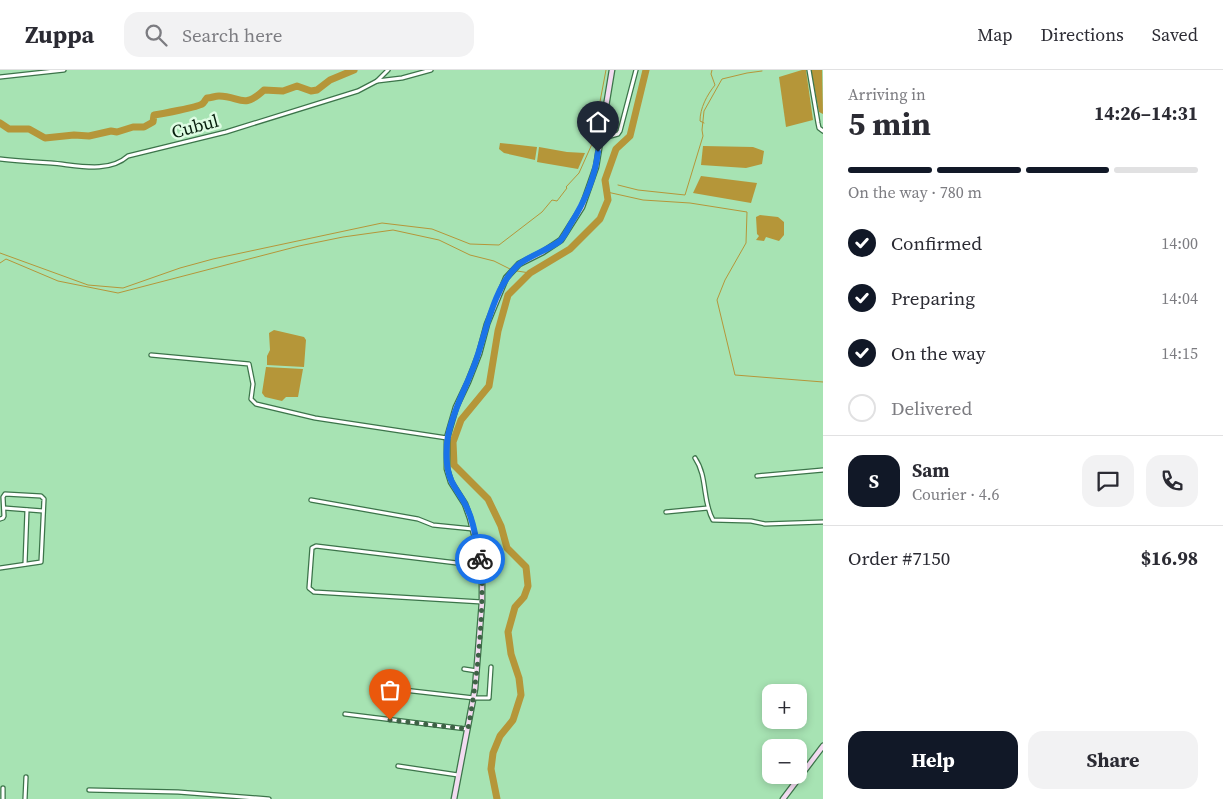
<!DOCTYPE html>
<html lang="en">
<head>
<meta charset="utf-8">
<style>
  body { margin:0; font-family:"Source Serif 4",serif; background:#f2f2f3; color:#2b2b33; height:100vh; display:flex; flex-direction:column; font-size:19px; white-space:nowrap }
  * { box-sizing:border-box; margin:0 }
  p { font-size:16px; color:#7c7c81 }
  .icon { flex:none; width:28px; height:28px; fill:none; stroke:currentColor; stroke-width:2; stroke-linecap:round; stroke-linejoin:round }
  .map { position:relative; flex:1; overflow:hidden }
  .details { display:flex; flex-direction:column; background:#fff; width:400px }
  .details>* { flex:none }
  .tools { position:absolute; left:762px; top:614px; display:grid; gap:10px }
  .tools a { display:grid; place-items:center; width:45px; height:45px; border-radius:10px; background:#fff; box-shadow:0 2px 8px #0003; font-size:25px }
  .pin { position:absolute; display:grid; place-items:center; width:42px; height:42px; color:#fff; margin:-51px -21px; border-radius:50% 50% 50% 0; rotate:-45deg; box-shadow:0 0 5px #0007 }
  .pin .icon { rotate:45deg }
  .courier { position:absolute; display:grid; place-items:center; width:50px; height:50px; margin:-25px; border:4px solid #1a73e8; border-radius:50%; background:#fff; color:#222; box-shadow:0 1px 6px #0007 }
  .summary em { font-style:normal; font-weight:700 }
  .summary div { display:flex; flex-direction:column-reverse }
  .summary { display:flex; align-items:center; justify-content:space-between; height:85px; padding:0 25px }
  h1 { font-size:32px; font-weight:700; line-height:38px }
  .bar { display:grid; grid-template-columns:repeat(4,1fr); gap:8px 5px; align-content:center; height:60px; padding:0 25px }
  .bar i { height:6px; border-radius:4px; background:#e1e1e2 }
  .bar .on { background:#111827 }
  .bar p { grid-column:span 4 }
  .line { display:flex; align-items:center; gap:12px; padding:0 25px; border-top:1px solid #e1e1e2 }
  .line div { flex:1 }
  .round { display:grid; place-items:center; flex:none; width:52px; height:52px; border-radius:15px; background:#f2f2f3 }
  ol { padding:0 25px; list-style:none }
  li { display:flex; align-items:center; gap:15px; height:55px }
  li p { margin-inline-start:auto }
  li .icon { padding:5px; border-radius:50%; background:#111827; color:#fff; stroke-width:4 }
  li:last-child { color:#7c7c81 }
  li i { width:28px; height:28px; border:2px solid #e1e1e2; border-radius:50% }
  .cta { display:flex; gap:10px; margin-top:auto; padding:10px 25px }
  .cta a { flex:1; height:58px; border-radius:15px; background:#111827; color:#fff; font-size:20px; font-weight:700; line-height:58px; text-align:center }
  .cta a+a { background:#f2f2f3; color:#2b2b33 }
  header { display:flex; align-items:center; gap:30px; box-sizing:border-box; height:70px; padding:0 25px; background:#fff; border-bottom:1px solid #e1e1e2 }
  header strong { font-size:24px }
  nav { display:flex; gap:28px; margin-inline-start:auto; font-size:18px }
  .search { width:350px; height:45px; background:#f2f2f3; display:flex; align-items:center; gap:12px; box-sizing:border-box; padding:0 18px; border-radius:15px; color:#7c7c81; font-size:19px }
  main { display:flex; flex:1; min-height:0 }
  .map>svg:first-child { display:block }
  .water { fill:#b59639 }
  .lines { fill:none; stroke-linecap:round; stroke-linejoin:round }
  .stream { stroke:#b59639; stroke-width:1 }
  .river { stroke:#b59639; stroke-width:7 }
  .street-casing { stroke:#3c744a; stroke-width:5.5 }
  .secondary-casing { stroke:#3c744a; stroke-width:7 }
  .street { stroke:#fff; stroke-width:3 }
  .secondary { stroke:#f3dbf1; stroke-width:4.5 }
  .done { stroke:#3e6246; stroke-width:5; stroke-dasharray:0 9 }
  .route { stroke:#1a73e8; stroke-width:6 }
  .labels { text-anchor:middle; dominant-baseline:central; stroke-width:5; stroke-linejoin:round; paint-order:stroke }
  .street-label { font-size:18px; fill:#061d0c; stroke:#defce3 }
</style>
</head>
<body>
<header>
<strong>Zuppa</strong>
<div class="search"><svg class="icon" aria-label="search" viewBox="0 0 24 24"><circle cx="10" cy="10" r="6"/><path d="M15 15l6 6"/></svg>Search here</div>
<nav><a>Map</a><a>Directions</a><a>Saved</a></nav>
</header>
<main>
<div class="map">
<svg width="823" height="729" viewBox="0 0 823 729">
  <rect width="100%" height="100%" fill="#a7e3b3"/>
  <g class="water">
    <polygon points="802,0 806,0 813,50 786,57 779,7"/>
    <polygon points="811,0 822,0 823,44 819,42"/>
    <polygon points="500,73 537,77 535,90 504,83 499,79"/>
    <polygon points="703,76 753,77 764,81 762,94 746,98 701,95"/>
    <polygon points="539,77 567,82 585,83 578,99 537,92"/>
    <polygon points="701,106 757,113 751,133 693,123"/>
    <polygon points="760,145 778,147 784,152 784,165 779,171 766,167 764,171 756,170 759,166 757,164 756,147"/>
    <polygon points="274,260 304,267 306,270 304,297 267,295 267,286 270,280 269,263"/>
    <polygon points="266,297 303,299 298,327 286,327 282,331 265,327 262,323"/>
  </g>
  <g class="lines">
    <g class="stream">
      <path d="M 704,53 L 700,51 C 700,38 707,25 715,15 L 711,4 L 712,0"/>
      <polyline points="618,115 638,120 685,125 703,66 702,60 704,41 722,9 747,3 762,1"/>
      <polyline points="607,122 643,130 690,133 747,142 746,173 725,210 717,230 735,305 823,312"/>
      <polyline points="0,183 88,215 123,218 180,198 213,189 382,153 432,159 470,174 499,175 542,142 552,130 557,131 567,118 566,117 579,103 592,74 606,0"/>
      <polyline points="0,193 6,189 58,211 118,223 299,176 343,167 393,160 439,170 470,185 494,191 510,199"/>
      <polyline points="517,201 530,203"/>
    </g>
    <g class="river">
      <path d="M 0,53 L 9,59 L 29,59 L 45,68 L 74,65 L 89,66 L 111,61 L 117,62 L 133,57 L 144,57 L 153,52 L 154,45 C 161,44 198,37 202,34 C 204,33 205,30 207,28 C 211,28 215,26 219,26 C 240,26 243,40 264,20 L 283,21 L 297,16 L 311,21 L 317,20 L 330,10 L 354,0"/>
      <polyline points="497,729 491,699 493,683 500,666 513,650 521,625 519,608 511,584 508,562 515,537 524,527 528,516 526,497 507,478 501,456 488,429 454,395 453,372 461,350 489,316 498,261 508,225 530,203 570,179 600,149 608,130 605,110 616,79 630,66 646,0"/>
    </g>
    <g class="street-casing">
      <g id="street">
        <polyline points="809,0 818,53 819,58 823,61"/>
        <polyline points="0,7 64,0"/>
        <polyline points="377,11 402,8 431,0"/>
        <polyline points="600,69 618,64 620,61 636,0"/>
        <path d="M 0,89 C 17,91 34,92 51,93 C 76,95 108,104 128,86 L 226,62 L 358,21 L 377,11 L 388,0"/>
        <polyline points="151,285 249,294 253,314 251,329 256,334 315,348 447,368"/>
        <path d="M 695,388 C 708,407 702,431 713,450 L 751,451 L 765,454 L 823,452"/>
        <polyline points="757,406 823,400"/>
        <polyline points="311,430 418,449 433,455 473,459"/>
        <polyline points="4,438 43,441"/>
        <polyline points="666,442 708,438"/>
        <polyline points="0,449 3,448 4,446 3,427 5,424 41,426 44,429 41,492 0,498"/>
        <polyline points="25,494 27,440"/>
        <polyline points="482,496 316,476 312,478 309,518 314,522 482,532"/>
        <polyline points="464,599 477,601"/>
        <polyline points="386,618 474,628 489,628 491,597"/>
        <polyline points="345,644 467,659"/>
        <polyline points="398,696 458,705"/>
        <polyline points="89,720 178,722 269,729"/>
        <polyline points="3,729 3,718"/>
        <polyline points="25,729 26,707"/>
      </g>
    </g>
    <g class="secondary-casing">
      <g id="secondary">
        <polyline points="454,729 475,619 482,532 482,496 470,448 465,434 451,412 447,399 447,368 456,337 468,312 479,284 487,254 506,208 519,194 543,182 561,170 582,137 596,97 612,0"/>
        <polyline points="783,729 823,676"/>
      </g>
    </g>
    <use href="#street" class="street"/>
    <use href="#secondary" class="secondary"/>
  </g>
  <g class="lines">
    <path class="done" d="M 390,650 L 468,659 C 478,605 483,551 482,496 L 480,489"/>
    <path class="route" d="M 480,489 C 476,471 474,450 465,434 C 459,422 450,414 448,400 C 446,391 446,376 448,366 C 453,341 465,319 474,296 C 486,264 492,220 517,196 C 526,187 548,180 560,171 C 564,167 567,161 570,155 C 584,133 595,108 598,82"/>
  </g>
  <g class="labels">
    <g class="street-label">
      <text transform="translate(195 56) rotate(-15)">Cubul</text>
    </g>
  </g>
</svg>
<div class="tools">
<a>+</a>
<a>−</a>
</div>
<div class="pin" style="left:390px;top:650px;background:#ea580c"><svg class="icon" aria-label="bag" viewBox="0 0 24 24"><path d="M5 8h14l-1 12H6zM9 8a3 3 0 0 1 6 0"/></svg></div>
<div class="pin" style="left:598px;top:82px;background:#1f2937"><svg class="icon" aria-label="home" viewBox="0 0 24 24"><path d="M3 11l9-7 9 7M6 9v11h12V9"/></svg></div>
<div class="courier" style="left:480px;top:489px"><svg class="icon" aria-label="bike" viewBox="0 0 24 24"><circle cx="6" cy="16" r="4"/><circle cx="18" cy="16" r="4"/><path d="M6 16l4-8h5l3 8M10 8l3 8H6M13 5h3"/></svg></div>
</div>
<section class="details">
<div class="summary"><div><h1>5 min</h1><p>Arriving in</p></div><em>14:26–14:31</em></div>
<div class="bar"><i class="on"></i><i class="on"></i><i class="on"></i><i></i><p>On the way · 780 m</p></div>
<ol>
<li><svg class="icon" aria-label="check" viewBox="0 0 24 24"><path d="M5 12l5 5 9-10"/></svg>Confirmed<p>14:00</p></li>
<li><svg class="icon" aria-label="check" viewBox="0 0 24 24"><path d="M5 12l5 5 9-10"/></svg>Preparing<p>14:04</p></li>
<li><svg class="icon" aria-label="check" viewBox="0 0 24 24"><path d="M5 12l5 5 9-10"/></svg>On the way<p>14:15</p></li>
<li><i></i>Delivered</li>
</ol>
<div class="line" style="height:90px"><b class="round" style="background:#111827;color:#fff">S</b><div><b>Sam</b><p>Courier · 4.6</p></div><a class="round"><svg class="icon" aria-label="chat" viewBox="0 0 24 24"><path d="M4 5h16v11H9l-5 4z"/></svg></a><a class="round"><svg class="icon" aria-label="phone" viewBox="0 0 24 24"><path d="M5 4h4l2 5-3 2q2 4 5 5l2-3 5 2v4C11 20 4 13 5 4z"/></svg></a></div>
<div class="line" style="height:65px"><div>Order #7150</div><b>$16.98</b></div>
<div class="cta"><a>Help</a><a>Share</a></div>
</section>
</main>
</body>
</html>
